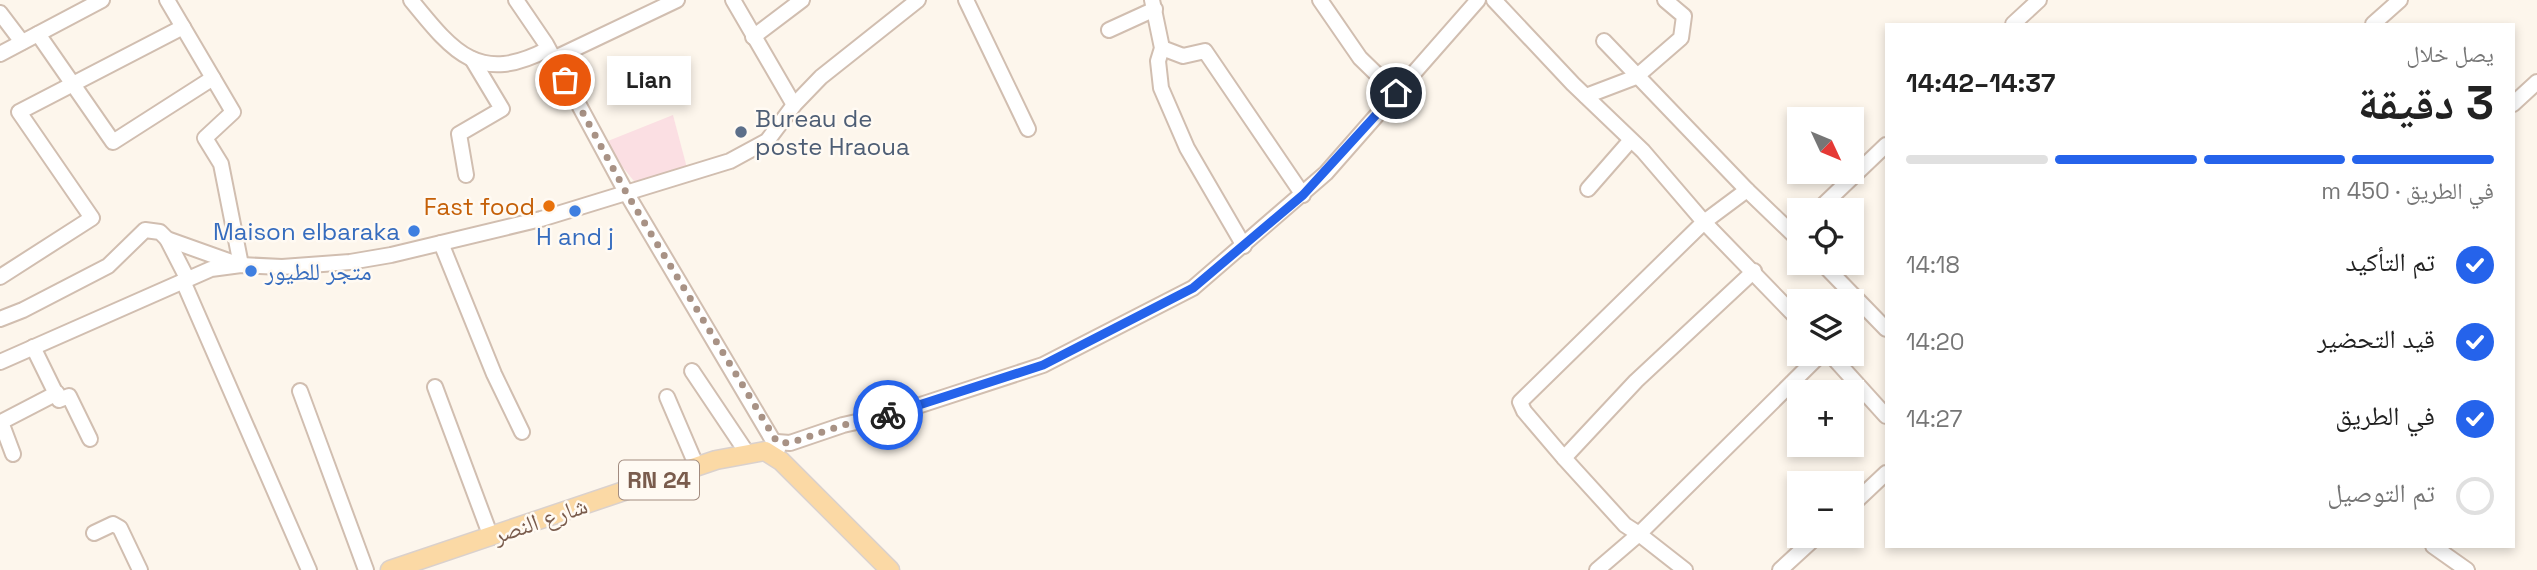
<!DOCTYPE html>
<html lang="ar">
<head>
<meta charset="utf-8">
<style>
  body { margin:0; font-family:"Space Grotesk","Noto Naskh Arabic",sans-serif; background:#f6f6f6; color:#222; direction:rtl; height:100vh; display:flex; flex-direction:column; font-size:26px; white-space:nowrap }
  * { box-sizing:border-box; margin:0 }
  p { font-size:23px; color:#767676 }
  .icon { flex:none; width:38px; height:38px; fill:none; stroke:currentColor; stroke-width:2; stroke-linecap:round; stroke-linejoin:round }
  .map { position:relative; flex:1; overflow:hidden; direction:ltr }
  .drawer { position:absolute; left:1885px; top:23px; width:630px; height:525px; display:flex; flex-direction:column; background:#fff; border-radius:0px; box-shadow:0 4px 10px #0003; direction:rtl }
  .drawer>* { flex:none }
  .needle { width:46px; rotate:134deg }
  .buttons { position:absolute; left:1787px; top:107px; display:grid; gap:14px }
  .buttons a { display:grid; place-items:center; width:77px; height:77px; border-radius:0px; background:#fff; box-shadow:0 4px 10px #0003; font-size:35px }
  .pin { position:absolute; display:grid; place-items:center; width:60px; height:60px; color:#fff; margin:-30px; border:4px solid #fff; border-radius:50%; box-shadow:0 2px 7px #0007 }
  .courier { position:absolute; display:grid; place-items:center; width:70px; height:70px; margin:-35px; border:5px solid #2563eb; border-radius:50%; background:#fff; color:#222; box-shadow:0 2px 9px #0007 }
  .bubble { position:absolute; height:49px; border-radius:0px; background:#fff; box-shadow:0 4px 10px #0003; font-size:23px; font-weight:700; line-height:49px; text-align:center; direction:rtl }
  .overview em { font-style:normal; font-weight:700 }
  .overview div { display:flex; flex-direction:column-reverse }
  .overview { display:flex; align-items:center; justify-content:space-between; height:119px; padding:0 21px }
  h1 { font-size:46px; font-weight:700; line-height:52px }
  .bar { display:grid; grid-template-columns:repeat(4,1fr); gap:10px 7px; align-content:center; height:84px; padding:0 21px }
  .bar i { height:9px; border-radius:5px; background:#e0e0e0 }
  .bar .current { background:#2563eb }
  .bar p { grid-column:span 4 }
  ol { padding:0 21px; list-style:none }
  li { display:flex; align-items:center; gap:21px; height:77px }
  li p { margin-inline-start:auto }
  li .icon { padding:7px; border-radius:50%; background:#2563eb; color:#fff; stroke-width:4 }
  li:last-child { color:#767676 }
  li i { width:38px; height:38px; border:4px solid #e0e0e0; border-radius:50% }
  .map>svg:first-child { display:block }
  .medical { fill:#fbdfe3 }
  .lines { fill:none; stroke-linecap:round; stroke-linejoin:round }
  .minor-casing { stroke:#d1beb0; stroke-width:18 }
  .major-casing { stroke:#dad1cd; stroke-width:21 }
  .minor { stroke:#fff; stroke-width:14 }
  .major { stroke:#fbd9a5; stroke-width:18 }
  .done { stroke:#a89285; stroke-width:7; stroke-dasharray:0 12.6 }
  .route { stroke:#2563eb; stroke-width:9 }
  .service-dot { fill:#5c6f8a; stroke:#fffaf3; stroke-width:2.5 }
  .food-dot { fill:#e8710a; stroke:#fffaf3; stroke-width:2.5 }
  .shop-dot { fill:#3f7fe0; stroke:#fffaf3; stroke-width:2.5 }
  .labels { text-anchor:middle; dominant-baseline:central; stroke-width:5; stroke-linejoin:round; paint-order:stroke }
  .shield { fill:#fffaf3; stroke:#a28b7f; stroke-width:2 }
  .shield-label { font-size:23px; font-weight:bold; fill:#7a5c4d }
  .service-label { font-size:24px; fill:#4e5e75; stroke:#fffaf3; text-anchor:start }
  .food-label { font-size:24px; fill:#c56008; stroke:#fffaf3; text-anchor:end }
  .shop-label { font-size:24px; fill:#366cbe; stroke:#fffaf3; text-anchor:end }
  .street-label { font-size:24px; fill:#7a5c4d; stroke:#fffaf3 }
</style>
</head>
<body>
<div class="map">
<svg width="2537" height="570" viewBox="0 0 2537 570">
  <rect width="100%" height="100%" fill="#fdf6ec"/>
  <polygon class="medical" points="673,115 687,168 638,186 603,143"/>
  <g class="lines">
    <g class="minor-casing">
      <g id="minor">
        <polyline points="167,0 233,112 205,138 221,164 241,265"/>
        <path d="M 411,0 C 454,53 479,85 548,49"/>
        <polyline points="516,0 546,44 627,194 778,449"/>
        <polyline points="733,0 794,105"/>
        <polyline points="966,0 1028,129"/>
        <polyline points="1152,0 1162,48 1158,61 1161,88 1187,148 1244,246"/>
        <polyline points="1320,0 1360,58 1396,93"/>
        <polyline points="1494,0 1573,84 1643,151 1704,222 1799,320"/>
        <polyline points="0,13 22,42"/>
        <polyline points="2013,24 2039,0"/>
        <polyline points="2373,24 2400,0"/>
        <polyline points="1109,30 1155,9"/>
        <polyline points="38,34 113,142 213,78"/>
        <polyline points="753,37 802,0"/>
        <polyline points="1604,41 1747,190 1799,240"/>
        <polyline points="1162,48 1183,56 1205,51 1303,195"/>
        <polyline points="0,54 102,0"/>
        <polyline points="553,59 677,0"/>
        <polyline points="1586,96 1636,77 1681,38 1684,16 1665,0"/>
        <polyline points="2513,104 2537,82"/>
        <polyline points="466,175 459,134 502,109 472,59"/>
        <polyline points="1588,189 1630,141"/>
        <polyline points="1747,190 1704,222 1520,402 1524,411 1564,458 1636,381 1754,271"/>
        <polyline points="1818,210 1886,145"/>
        <polyline points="167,239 187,278"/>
        <polyline points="441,243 494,374 522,432"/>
        <polyline points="1821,262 1886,329"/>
        <polyline points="0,277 92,218 19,112 183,27"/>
        <polyline points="183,281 309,570"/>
        <polyline points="0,319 23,310 108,266 145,230 160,232 167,239 237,264"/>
        <polyline points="33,347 59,400 69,396 90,439"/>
        <polyline points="1830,354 1886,416"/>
        <polyline points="0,362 211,269 241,265 282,267 350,262 391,255 541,219 730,161 767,141 794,105 821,77 918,0"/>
        <polyline points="692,371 747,453"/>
        <polyline points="435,387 491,537"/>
        <polyline points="300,391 366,570"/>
        <polyline points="667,397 697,467"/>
        <polyline points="777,442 790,443 843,425 896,413 1043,365 1193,288 1326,173 1478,0"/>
        <polyline points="13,454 1,422 57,393"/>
        <polyline points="1564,458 1625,525 1639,534 1597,570"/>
        <polyline points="1852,505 1886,473"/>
        <polyline points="94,533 113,524 120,528 140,570"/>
        <polyline points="2433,546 2467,570"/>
        <polyline points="1685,570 1639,534 1821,354"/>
        <polyline points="1780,570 1817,536"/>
      </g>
    </g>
    <g class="major-casing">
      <polyline id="major" points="390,570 716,460 765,451 781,461 890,570"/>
    </g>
    <use href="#minor" class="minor"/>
    <use href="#major" class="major"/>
  </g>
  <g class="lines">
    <polyline class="done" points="565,80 627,194 777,442 790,443 843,425 888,415"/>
    <polyline class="route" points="888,415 1043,365 1193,288 1303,195 1396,93"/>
  </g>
  <circle class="service-dot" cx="741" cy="132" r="7"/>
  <circle class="food-dot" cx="549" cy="206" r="7"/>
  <g class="shop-dot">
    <circle cx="575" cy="211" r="7"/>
    <circle cx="414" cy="231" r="7"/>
    <circle cx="251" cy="271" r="7"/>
  </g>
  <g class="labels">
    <rect class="shield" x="619" y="460.5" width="80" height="39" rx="5"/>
    <g class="shield-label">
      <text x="659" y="480">RN 24</text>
    </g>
    <g class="service-label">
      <text x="755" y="118">Bureau de<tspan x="755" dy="28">poste Hraoua</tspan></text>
    </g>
    <g class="food-label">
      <text x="535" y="206">Fast food</text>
    </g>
    <g class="shop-label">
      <text x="400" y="231">Maison elbaraka</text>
      <text x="575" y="236" text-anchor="middle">H and j</text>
      <text x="265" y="271" text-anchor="start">متجر للطيور</text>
    </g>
    <g class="street-label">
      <text transform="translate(540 520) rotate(-19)">شارع النصر</text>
    </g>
  </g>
</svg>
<div class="buttons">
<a><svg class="needle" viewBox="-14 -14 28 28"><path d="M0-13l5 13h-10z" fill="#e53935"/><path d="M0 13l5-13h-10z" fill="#767676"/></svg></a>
<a><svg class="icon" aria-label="locate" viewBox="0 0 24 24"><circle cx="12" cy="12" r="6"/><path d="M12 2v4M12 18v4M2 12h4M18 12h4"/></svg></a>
<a><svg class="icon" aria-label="layers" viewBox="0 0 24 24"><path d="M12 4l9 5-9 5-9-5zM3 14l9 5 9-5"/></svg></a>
<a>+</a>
<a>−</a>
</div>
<div class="pin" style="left:565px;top:80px;background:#ea580c"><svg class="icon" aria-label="bag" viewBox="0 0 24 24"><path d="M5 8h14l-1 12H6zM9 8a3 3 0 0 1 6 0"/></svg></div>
<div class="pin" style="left:1396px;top:93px;background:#1f2937"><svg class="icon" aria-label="home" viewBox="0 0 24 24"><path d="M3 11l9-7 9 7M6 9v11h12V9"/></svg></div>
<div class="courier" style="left:888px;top:415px"><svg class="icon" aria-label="bike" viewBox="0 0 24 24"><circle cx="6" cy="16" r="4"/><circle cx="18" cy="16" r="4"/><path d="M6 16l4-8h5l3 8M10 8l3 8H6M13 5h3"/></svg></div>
<div class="bubble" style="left:607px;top:56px;width:84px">Lian</div>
<section class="drawer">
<div class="overview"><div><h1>3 دقيقة</h1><p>يصل خلال</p></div><em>14:37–14:42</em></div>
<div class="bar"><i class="current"></i><i class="current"></i><i class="current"></i><i></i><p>في الطريق · 450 m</p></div>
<ol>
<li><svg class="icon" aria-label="check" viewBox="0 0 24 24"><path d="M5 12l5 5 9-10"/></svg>تم التأكيد<p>14:18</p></li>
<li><svg class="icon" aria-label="check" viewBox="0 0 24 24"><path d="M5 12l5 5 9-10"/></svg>قيد التحضير<p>14:20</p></li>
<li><svg class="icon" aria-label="check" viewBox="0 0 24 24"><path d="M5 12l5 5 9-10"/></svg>في الطريق<p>14:27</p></li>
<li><i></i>تم التوصيل</li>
</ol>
</section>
</div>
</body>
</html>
